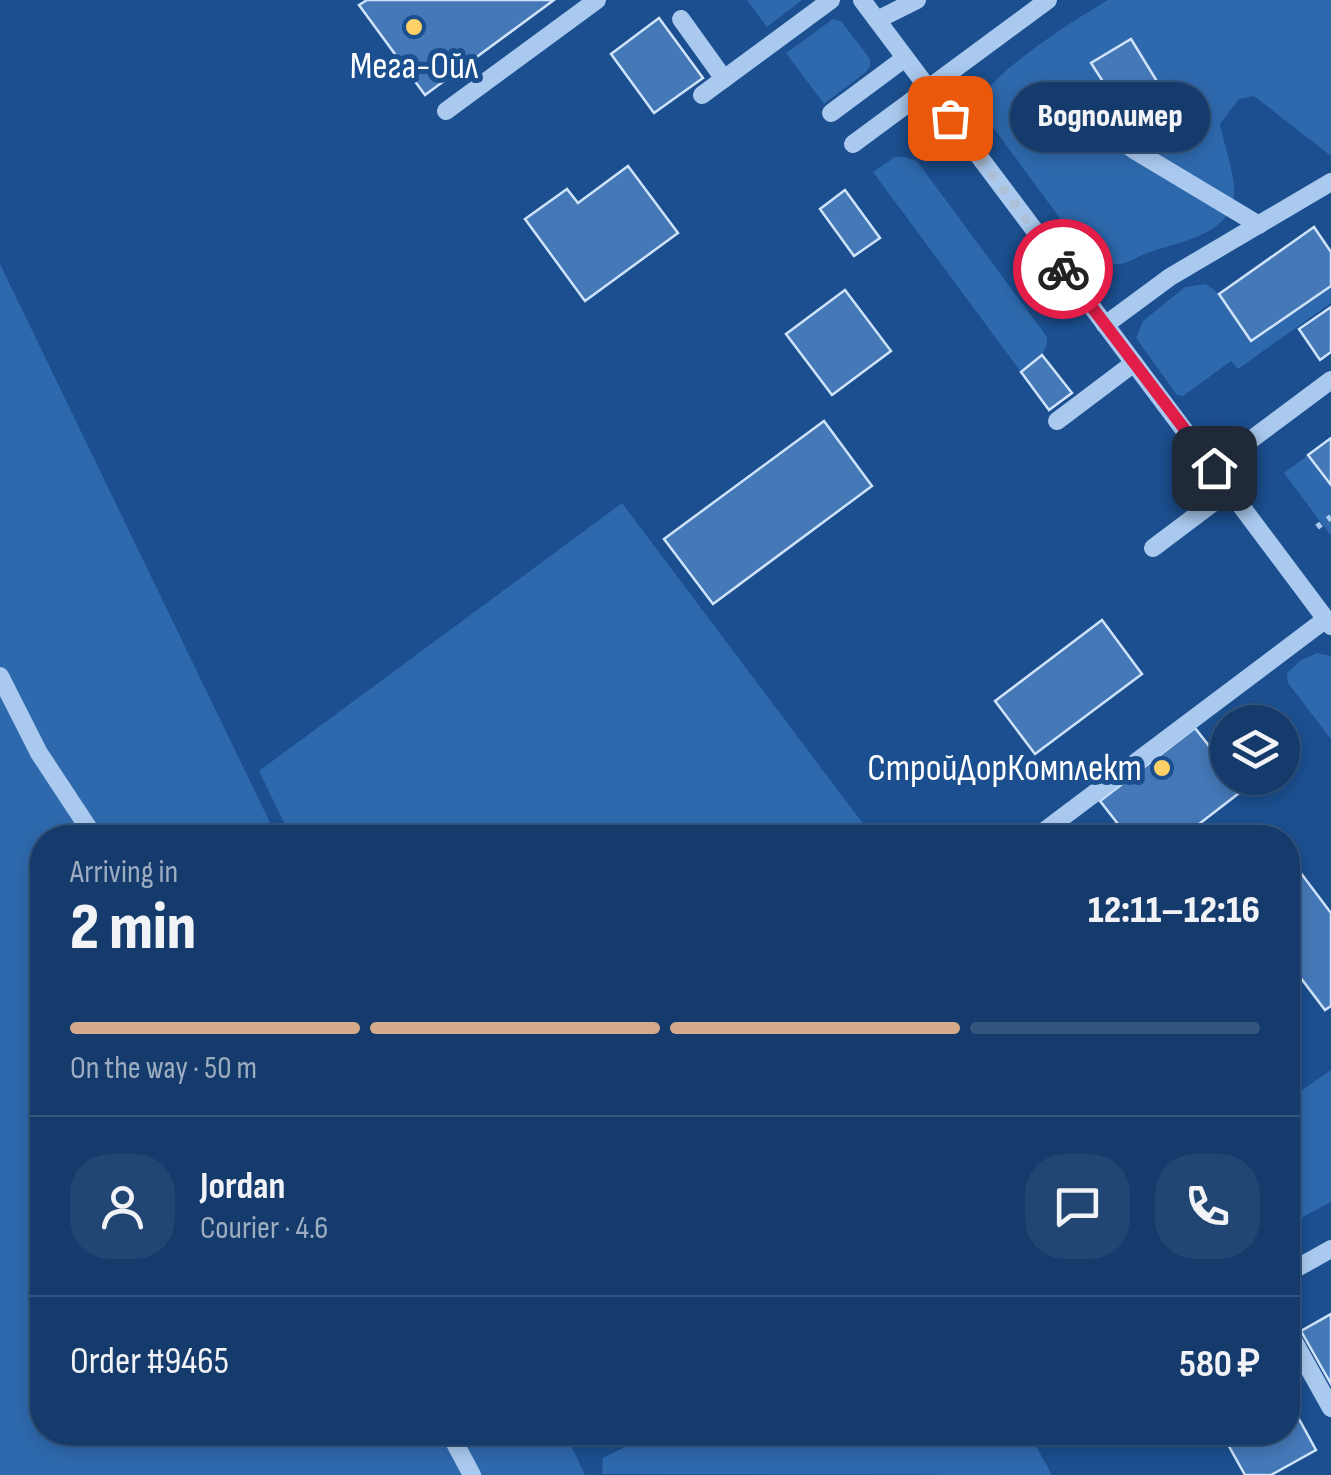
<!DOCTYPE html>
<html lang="en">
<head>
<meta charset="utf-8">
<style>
  body { margin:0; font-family:"Sofia Sans Condensed",sans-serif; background:#214673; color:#f1f3f6; height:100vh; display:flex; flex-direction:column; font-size:38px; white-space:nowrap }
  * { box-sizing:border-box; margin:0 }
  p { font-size:32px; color:#9dadc1 }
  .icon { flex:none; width:55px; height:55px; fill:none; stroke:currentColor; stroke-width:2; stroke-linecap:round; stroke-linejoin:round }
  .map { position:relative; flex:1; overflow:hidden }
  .side { position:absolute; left:30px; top:825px; width:1270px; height:620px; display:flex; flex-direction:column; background:#143b6b; border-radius:40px; box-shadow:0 5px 15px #0003,0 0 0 2px #33557e }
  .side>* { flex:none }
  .tools { position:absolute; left:1210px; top:705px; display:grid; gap:20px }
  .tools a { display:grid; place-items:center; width:90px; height:90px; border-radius:50%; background:#143b6b; box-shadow:0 5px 15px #0003,0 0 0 2px #33557e; font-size:50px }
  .pin { position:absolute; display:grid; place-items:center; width:85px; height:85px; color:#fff; margin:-42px; border-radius:20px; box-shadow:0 5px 15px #0006 }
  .courier { position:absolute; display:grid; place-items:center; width:100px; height:100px; margin:-50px; border:8px solid #e11d48; border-radius:50%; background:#fff; color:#222; box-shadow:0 2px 12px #0007 }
  .bubble { position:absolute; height:70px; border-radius:35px; background:#143b6b; box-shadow:0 5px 15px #0003,0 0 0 2px #33557e; font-size:32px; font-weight:800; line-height:70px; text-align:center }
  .head em { font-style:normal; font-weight:800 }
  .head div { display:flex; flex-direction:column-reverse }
  .head { display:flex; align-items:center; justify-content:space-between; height:170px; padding:0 40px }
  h1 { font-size:65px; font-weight:800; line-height:75px }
  .bar { display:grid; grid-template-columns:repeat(4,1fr); gap:15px 10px; align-content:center; height:120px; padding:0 40px }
  .bar i { height:12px; border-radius:8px; background:#33557e }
  .bar .on { background:#d6ab8b }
  .bar p { grid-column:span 4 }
  .line { display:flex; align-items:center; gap:25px; padding:0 40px; border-top:2px solid #33557e }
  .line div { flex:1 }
  .round { display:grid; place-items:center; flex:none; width:105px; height:105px; border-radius:40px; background:#214673 }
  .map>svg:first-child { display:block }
  .green { fill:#2e69ad }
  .building { fill:#4478b7; stroke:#cfe3fa; stroke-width:2.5 }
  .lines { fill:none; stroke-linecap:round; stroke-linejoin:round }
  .path { stroke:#a9c9ee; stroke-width:6; stroke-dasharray:5 8; stroke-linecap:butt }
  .minor { stroke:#a9c9ee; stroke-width:18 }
  .done { stroke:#afc1d8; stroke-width:10; stroke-dasharray:0 18 }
  .route { stroke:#e11d48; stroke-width:12 }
  .poi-dot { fill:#ffd166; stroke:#1b4f8f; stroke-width:4 }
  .labels { text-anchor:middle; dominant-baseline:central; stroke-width:10; stroke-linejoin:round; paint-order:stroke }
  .poi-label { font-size:38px; fill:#fff; stroke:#1b4f8f }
</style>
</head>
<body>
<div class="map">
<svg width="1331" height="1475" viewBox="0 0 1331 1475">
  <rect width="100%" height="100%" fill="#1b4f8f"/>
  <g class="green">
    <polygon points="747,0 802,0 767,27"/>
    <path d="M 1108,0 L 1331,0 L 1331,156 L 1254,96 L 1239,99 L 1220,124 C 1224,144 1232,166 1234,186 C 1238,231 1189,240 1156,250 C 1123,260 1128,272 1089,258 L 984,115 C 984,110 982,104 983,99 C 990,73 1082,15 1108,0 Z"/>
    <polygon points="833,19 841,21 870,59 870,66 866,72 824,104 786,53"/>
    <path d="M 895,157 L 905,157 L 917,161 L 1047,337 C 1048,355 1034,362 1021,372 L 873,172 Z"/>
    <polygon points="0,264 277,837 42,838 42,1432 565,1433 585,1475 0,1475"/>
    <polygon points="1206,284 1219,294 1252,341 1331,286 1331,303 1238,369 1231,361 1183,396 1177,395 1136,338 1143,321 1185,287"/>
    <polygon points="1308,455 1331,485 1331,536 1284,473"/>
    <polygon points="622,503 873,837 291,837 259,771"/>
    <polygon points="1317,653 1331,656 1331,739 1288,683 1287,673 1301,660"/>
    <polygon points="1331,1070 1331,1202 1288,1225 1288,1100"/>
    <polygon points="1028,1432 1052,1475 602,1474 603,1458 653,1433"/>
  </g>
  <g class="building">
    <polygon points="367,0 554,0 425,95 359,5"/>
    <polygon points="659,18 703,78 654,113 611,54"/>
    <polygon points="1131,39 1166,96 1143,110 1129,89 1114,99 1091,63"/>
    <polygon points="628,166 678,233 585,301 525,219 567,189 578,203"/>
    <polygon points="845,190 880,238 854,256 820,209"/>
    <polygon points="1314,227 1331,252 1331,286 1251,341 1219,294"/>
    <polygon points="845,290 891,351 832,395 786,334"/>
    <polygon points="1331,307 1331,352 1320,360 1299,329"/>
    <polygon points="1042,355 1072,393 1049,410 1021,372"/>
    <polygon points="824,421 872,486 713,604 664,539"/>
    <polygon points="1331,438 1331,485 1308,455"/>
    <polygon points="1102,620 1142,674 1035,754 995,701"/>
    <polygon points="1195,728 1228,770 1228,778 1233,778 1243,790 1181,838 1129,838 1100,801"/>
    <polygon points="1288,856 1331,913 1331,1006 1325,1010 1288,961"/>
    <polygon points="1331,1314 1331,1384 1301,1331"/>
    <polygon points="1288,1399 1316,1450 1271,1475 1245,1475 1221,1432 1288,1432"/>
  </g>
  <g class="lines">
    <polyline class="path" points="1317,527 1331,517"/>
    <g class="minor">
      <polyline points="862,0 1331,626"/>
      <polyline points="681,19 724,79"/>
      <polyline points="877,20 917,0"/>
      <polyline points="1096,93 1101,112 1109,132 1134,150 1259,225"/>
      <polyline points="702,95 831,0"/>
      <polyline points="446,111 597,0"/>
      <polyline points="831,113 905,58"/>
      <polyline points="853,144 1048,0"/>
      <polyline points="1105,325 1170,277 1331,182"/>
      <polyline points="1057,421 1134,363"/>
      <polyline points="1213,468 1331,380"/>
      <polyline points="1153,548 1230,490"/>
      <polyline points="0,676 39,753 95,838"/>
      <polyline points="1035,838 1326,619"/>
      <polyline points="1288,1273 1331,1249"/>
      <polyline points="1288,1331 1331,1408"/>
      <polyline points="449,1432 472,1475"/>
    </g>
  </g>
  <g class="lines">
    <polyline class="done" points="950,118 1063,269"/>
    <polyline class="route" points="1063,269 1214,468"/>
  </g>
  <g class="poi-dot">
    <circle cx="414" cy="27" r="10"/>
    <circle cx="1162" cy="768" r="10"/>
  </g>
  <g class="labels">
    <g class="poi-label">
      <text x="414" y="66">Мега-Ойл</text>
      <text x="1142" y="768" text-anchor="end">СтройДорКомплект</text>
    </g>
  </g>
</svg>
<div class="tools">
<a><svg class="icon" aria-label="layers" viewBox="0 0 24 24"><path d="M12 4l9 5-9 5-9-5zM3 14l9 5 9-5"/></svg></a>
</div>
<div class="pin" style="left:950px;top:118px;background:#ea580c"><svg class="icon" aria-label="bag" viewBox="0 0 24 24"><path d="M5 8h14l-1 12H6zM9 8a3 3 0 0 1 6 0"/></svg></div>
<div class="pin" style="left:1214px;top:468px;background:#1f2937"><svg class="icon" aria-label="home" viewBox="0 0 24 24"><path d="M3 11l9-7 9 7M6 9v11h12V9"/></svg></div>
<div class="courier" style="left:1063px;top:269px"><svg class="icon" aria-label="bike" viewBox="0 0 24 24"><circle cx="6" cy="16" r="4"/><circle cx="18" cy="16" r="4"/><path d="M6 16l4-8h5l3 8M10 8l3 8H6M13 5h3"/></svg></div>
<div class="bubble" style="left:1010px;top:82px;width:200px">Водполимер</div>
<section class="side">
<div class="head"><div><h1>2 min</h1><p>Arriving in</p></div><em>12:11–12:16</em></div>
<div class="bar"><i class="on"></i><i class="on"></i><i class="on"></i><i></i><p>On the way · 50 m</p></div>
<div class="line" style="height:180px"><a class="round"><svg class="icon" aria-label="person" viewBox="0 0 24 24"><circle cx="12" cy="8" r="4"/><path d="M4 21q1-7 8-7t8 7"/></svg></a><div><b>Jordan</b><p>Courier · 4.6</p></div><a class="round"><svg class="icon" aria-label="chat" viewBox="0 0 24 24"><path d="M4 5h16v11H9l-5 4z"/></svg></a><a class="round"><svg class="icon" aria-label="phone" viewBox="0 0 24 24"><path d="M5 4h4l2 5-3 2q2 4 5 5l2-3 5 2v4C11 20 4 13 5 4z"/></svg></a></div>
<div class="line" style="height:130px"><div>Order #9465</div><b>580 ₽</b></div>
</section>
</div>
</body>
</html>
